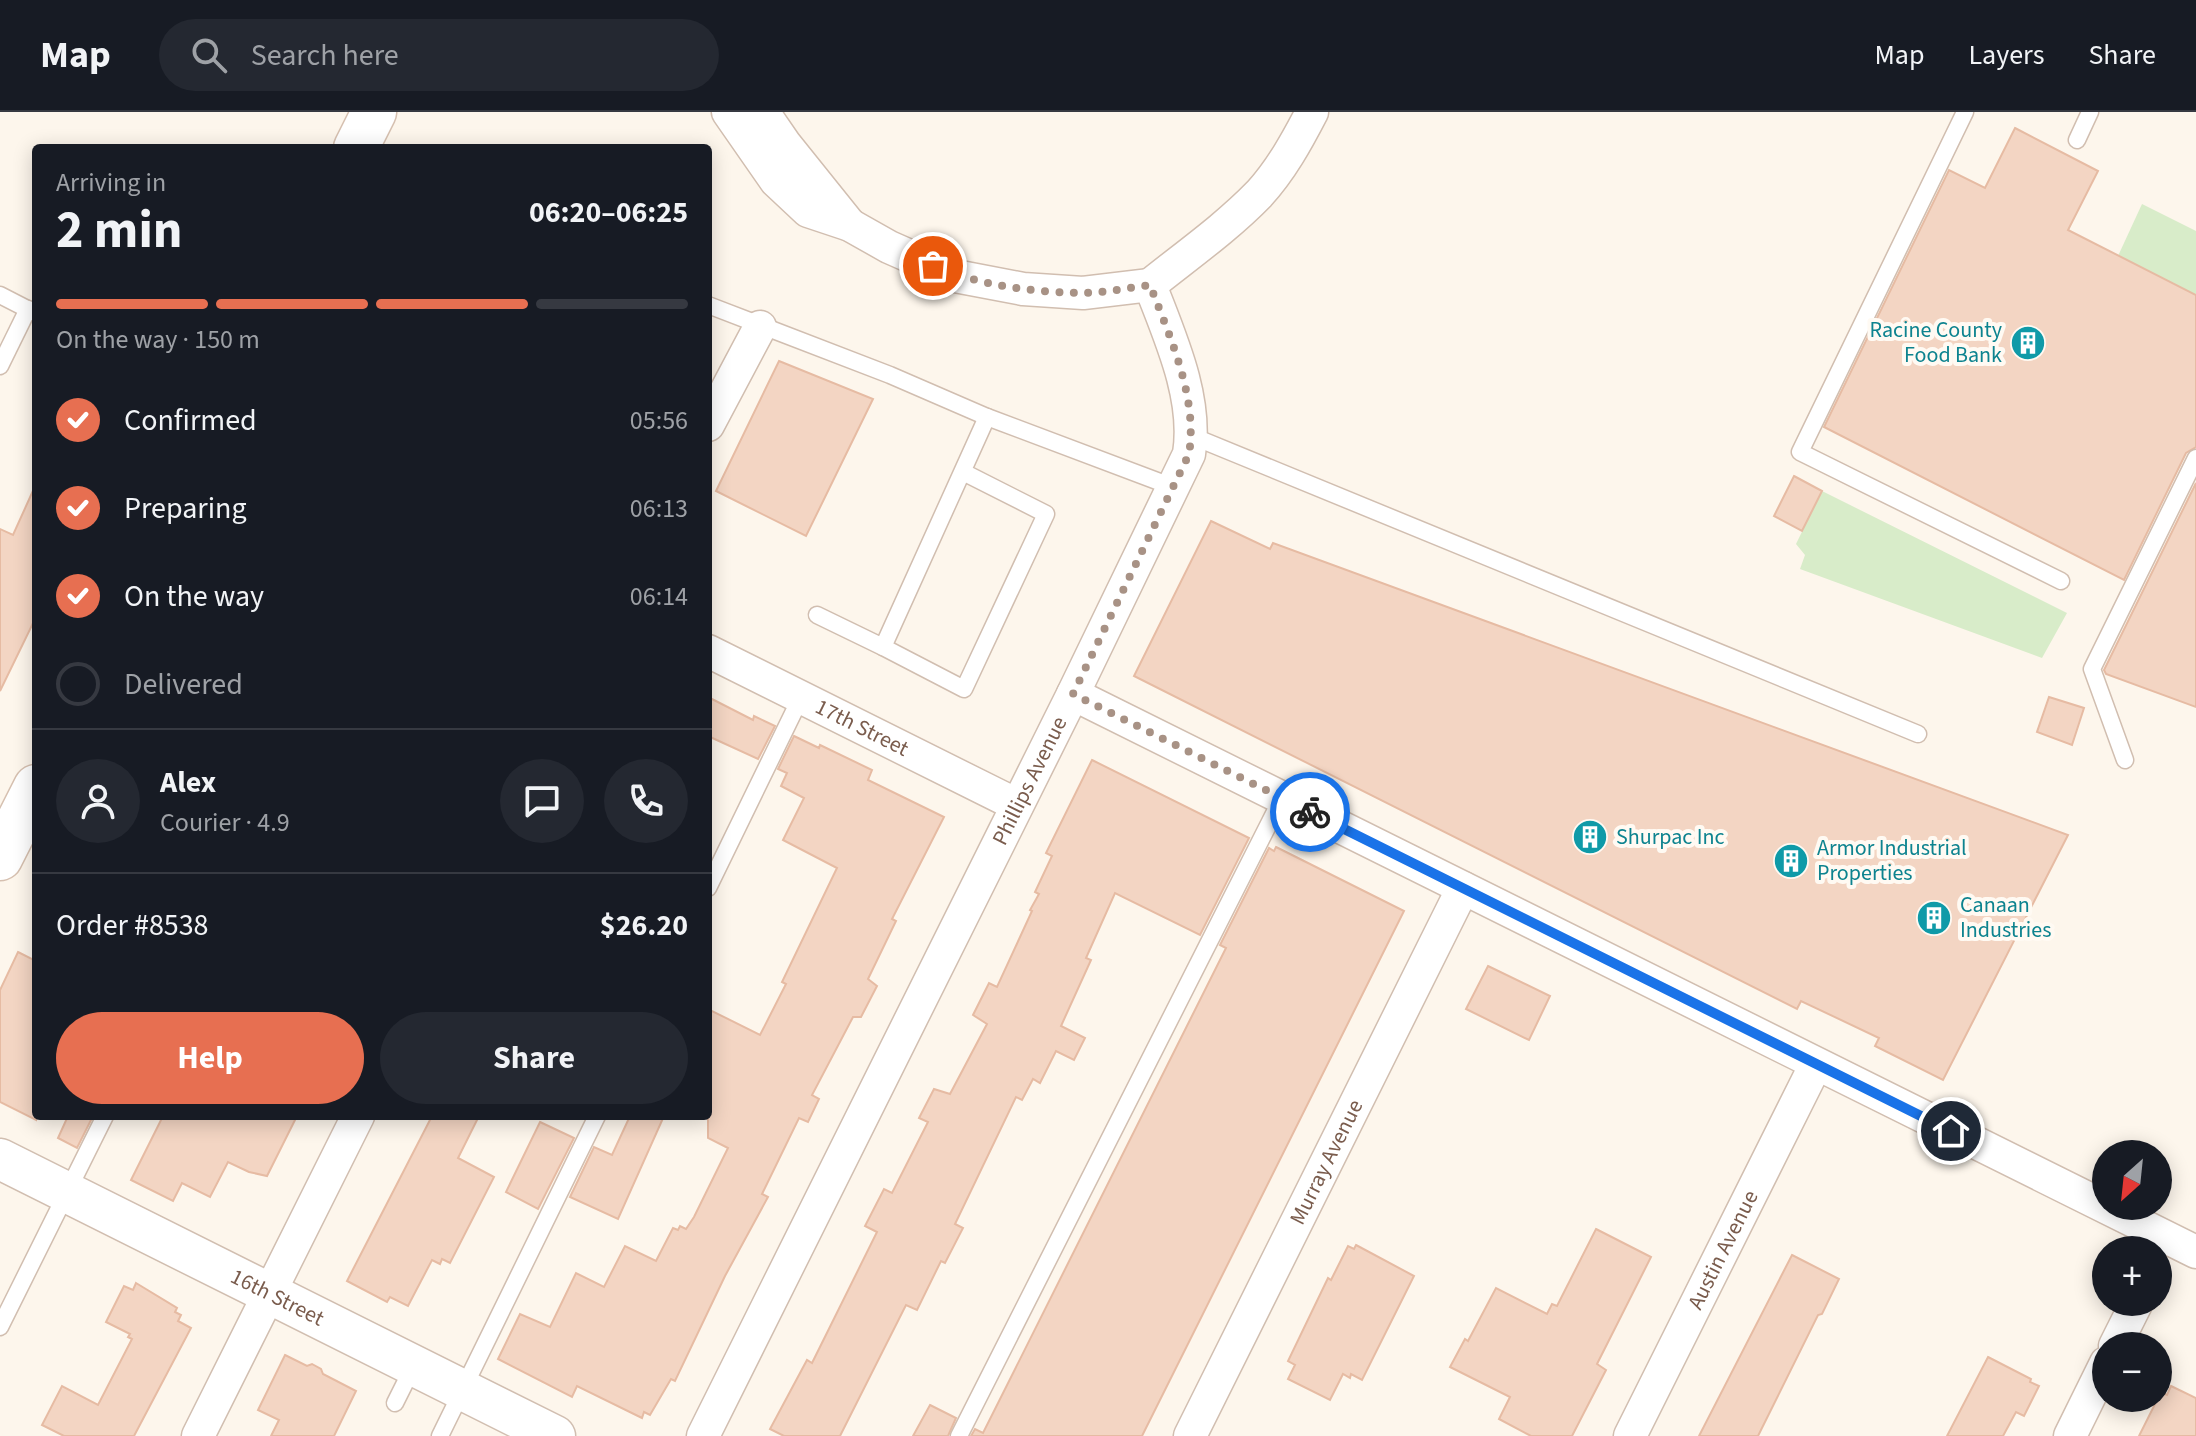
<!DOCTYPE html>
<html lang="en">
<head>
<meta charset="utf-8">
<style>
  body { margin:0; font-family:"Source Sans 3",sans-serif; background:#242831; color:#f1f3f6; height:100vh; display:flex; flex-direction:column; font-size:30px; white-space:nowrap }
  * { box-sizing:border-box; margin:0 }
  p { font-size:26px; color:#9ea1a6 }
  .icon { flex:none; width:44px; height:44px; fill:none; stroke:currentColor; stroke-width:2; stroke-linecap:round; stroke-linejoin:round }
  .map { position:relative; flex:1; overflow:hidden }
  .side { position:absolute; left:32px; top:32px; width:680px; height:976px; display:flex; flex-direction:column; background:#171b24; border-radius:8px; box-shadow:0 4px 20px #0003 }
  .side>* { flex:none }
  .needle { width:52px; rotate:207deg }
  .fabs { position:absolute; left:2092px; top:1028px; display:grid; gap:16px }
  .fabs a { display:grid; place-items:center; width:80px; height:80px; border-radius:50%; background:#171b24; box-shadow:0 4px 20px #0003; font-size:40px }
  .pin { position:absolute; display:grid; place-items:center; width:68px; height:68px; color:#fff; margin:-34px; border:4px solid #fff; border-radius:50%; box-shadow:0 2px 8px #0007 }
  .courier { position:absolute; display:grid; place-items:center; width:80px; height:80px; margin:-40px; border:6px solid #1a73e8; border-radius:50%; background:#fff; color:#222; box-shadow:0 2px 10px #0007 }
  .overview em { font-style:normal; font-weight:700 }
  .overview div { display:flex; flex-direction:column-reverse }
  .overview { display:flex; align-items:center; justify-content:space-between; height:136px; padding:0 24px }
  h1 { font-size:52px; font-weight:700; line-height:60px }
  .bar { display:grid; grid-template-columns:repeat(4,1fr); gap:12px 8px; align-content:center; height:96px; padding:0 24px }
  .bar i { height:10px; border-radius:6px; background:#363941 }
  .bar .current { background:#e76f51 }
  .bar p { grid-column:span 4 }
  .line { display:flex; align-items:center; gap:20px; padding:0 24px; border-top:2px solid #363941 }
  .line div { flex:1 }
  .round { display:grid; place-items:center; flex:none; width:84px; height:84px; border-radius:42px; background:#242831 }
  ol { padding:0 24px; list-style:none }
  li { display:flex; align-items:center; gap:24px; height:88px }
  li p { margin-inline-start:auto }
  li .icon { padding:8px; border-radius:50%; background:#e76f51; color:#fff; stroke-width:4 }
  li:last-child { color:#9ea1a6 }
  li i { width:44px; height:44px; border:4px solid #363941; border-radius:50% }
  .button { display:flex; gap:16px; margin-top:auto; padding:16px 24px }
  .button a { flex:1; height:92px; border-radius:48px; background:#e76f51; color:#fff; font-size:32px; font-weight:700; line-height:92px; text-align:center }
  .button a+a { background:#242831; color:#f1f3f6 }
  header { display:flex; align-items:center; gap:48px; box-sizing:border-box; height:112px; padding:0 40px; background:#171b24; border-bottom:2px solid #363941 }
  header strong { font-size:38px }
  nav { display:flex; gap:44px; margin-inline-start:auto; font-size:28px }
  .search { width:560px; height:72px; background:#242831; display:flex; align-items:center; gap:20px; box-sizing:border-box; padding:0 28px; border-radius:44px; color:#9ea1a6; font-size:30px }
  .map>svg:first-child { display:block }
  .green { fill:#d8ecc9 }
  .building { fill:#f3d5c3; stroke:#e6bba3; stroke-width:2 }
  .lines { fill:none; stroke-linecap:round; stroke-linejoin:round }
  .service-casing { stroke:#d1beb0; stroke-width:19 }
  .minor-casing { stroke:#d1beb0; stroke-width:35 }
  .tertiary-casing { stroke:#d1beb0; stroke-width:43 }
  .secondary-casing { stroke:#d6c0b0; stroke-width:47 }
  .service { stroke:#fff; stroke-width:16 }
  .minor { stroke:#fff; stroke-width:32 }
  .tertiary { stroke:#fff; stroke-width:40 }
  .secondary { stroke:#fff; stroke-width:44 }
  .done { stroke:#a89285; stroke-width:8; stroke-dasharray:0 14.4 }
  .route { stroke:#1a73e8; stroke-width:10 }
  .labels { text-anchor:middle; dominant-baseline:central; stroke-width:8; stroke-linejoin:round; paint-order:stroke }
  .culture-label { font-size:22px; fill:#0d838f; stroke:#fffaf3; text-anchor:start }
  .street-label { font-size:22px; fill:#7a5c4d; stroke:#fffaf3 }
</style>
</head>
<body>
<header>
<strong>Map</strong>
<div class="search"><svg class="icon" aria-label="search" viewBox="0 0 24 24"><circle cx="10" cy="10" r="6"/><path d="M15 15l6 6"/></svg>Search here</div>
<nav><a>Map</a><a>Layers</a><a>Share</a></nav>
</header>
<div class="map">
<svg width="2196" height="1324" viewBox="0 0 2196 1324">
  <rect width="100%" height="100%" fill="#fdf6ec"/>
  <g class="green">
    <polygon points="2142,92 2196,119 2196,183 2118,144"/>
    <polygon points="1822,379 2067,501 2042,546 1800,457 1805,443 1796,432"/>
  </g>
  <g class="building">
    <polygon points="2015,16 2098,59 2068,118 2196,183 2196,335 2186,341 2124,468 1824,315 1949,58 1985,76"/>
    <polygon points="779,249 873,287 806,424 716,379"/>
    <polygon points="1794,364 1822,379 1802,419 1774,404"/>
    <polygon points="2196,371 2196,595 2106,562 2104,558"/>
    <polygon points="36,372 36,505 0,579 0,417 13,423"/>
    <polygon points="1211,409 1270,437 1273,431 2068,723 1943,968 1875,934 1879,926 1801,889 1797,897 1134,564"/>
    <polygon points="708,585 753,608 754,604 775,614 758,647 708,624"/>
    <polygon points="2049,585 2084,596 2072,633 2037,620"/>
    <polygon points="794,624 819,636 820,633 872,658 868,668 944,705 892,807 896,809 868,867 877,874 861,905 853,905 812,983 819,987 808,1010 799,1006 762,1082 768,1085 725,1164 675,1269 671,1267 650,1303 644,1300 642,1306 577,1274 572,1285 498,1247 520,1202 550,1215 576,1161 604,1175 625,1134 656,1149 673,1116 678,1118 680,1114 686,1117 694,1105 728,1036 708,1026 708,897 760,923 786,872 782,870 837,756 783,728 804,686 781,674 787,661 778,657"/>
    <polygon points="1092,648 1249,726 1200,823 1115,781 1086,846 1091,848 1061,914 1085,926 1074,948 1056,939 1040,971 1033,967 1022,988 1016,985 955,1112 963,1116 945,1151 941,1149 917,1198 906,1193 840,1324 784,1324 770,1317 807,1248 812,1251 877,1120 865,1114 884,1077 892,1081 928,1010 919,1006 934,977 950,982 987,912 973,903 989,871 997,875 1032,799 1030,798 1039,782 1035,780 1052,744 1046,741"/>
    <polygon points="1276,735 1404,799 1142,1324 971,1324 975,1317 983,1321 1226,836 1220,833 1269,736 1274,739"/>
    <polygon points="18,840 36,849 36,1008 0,990 0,878"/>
    <polygon points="1488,854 1550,884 1529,928 1466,897"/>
    <polygon points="68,1004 93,1004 77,1036 58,1026"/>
    <polygon points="163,1004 297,1004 267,1064 249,1060 228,1050 210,1085 182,1071 173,1089 131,1068"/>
    <polygon points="432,1004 479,1004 458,1046 494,1065 450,1151 442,1147 440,1152 432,1148 408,1194 390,1185 387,1190 347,1169"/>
    <polygon points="630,1004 664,1004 618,1107 570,1085 594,1035 612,1043"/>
    <polygon points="540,1010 574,1026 538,1097 506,1080"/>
    <polygon points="1596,1117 1651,1145 1597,1252 1606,1258 1572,1324 1531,1324 1499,1307 1510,1285 1450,1255 1465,1227 1468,1229 1496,1176 1547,1202 1552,1192 1557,1194"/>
    <polygon points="1356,1133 1414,1164 1362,1268 1351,1262 1350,1266 1343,1262 1330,1288 1288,1267 1295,1253 1288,1249 1328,1166 1331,1168 1348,1134 1354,1137"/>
    <polygon points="1792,1143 1839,1167 1822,1202 1818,1203 1758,1324 1699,1324"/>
    <polygon points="136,1171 177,1196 175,1200 181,1203 178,1209 191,1216 134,1324 64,1324 42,1313 62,1274 98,1293 132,1227 128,1225 130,1222 106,1210 124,1174 133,1178"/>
    <polygon points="285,1243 307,1254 312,1252 321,1257 323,1262 356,1279 334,1324 271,1324 279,1308 258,1298"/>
    <polygon points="1988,1245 2031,1267 2030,1270 2039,1274 2024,1304 2016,1300 2003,1324 1947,1324"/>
    <polygon points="2171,1274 2196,1286 2196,1324 2139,1324 2161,1280 2167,1283"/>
    <polygon points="930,1293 956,1306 948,1324 913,1324"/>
  </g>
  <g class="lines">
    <g class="service-casing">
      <g id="service">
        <polyline points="1965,0 1800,340 2061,469"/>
        <polyline points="2077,28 2090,0"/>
        <polyline points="0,183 35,201"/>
        <polyline points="708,193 890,263 987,305 1173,375"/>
        <polyline points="0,254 28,197"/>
        <polyline points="1192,324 1918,622"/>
        <polyline points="963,360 1046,402 964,577 883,535 987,305"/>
        <polyline points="817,503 883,535"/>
        <polyline points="2125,648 2092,557 2196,346"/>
        <polyline points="708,776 801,585"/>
        <polyline points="0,1215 105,1004"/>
        <polyline points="395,1291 413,1255"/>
        <polyline points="440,1324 597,1004"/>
        <polyline points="959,1324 1282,686"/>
      </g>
    </g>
    <g class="minor-casing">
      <g id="minor">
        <polyline points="728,0 776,69 808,99 850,113 889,135 955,164 1023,177 1083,181 1150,173"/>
        <polyline points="763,0 785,32 850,113"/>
        <path d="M 1150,173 C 1186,144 1226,116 1259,82 C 1281,58 1297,29 1312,0"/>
        <polyline points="708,313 760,215"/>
        <path id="s1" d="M 708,539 L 1017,693"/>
        <polyline points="1073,582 2196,1140"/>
        <polyline points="2115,1234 2137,1190"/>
        <polyline points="198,1324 358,1004"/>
        <path id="s2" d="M 703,1324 L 1073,582 L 1189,342 C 1198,286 1170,225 1150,173"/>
        <path id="s3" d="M 1190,1324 L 1463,776"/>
        <path id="s4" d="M 1630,1324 L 1816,952"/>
        <polyline points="2070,1324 2106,1251"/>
      </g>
    </g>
    <g class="tertiary-casing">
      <g id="tertiary">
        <path id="s5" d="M 0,1047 L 555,1324"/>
      </g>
    </g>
    <g class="secondary-casing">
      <g id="secondary">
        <polyline points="356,36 374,0"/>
        <polyline points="0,746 36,675"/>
      </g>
    </g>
    <use href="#service" class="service"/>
    <use href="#minor" class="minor"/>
    <use href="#tertiary" class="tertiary"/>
    <use href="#secondary" class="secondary"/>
  </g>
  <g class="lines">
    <path class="done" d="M 933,154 C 978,173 1032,180 1081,181 C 1104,181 1127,176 1150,173 C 1170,225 1198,286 1189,342 L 1073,582 L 1310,700"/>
    <polyline class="route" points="1310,700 1951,1019"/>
  </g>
  <defs>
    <g id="building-disc" transform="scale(1.8)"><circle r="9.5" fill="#0f9aa8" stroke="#fffaf3"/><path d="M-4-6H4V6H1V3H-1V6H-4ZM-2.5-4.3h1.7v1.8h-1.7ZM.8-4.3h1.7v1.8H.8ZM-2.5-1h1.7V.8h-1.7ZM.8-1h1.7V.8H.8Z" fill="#fff"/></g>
  </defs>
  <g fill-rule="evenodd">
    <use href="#building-disc" x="2028" y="231"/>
    <use href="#building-disc" x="1590" y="725"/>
    <use href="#building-disc" x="1791" y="749"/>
    <use href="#building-disc" x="1934" y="806"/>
  </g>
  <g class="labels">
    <g class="culture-label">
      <text x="2002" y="218" text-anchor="end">Racine County<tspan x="2002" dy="25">Food Bank</tspan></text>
      <text x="1616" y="725">Shurpac Inc</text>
      <text x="1817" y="736">Armor Industrial<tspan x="1817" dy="25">Properties</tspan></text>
      <text x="1960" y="793">Canaan<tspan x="1960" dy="25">Industries</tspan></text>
    </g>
    <g class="street-label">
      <text stroke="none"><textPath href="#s1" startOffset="172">17th Street</textPath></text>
      <text stroke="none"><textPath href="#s2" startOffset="732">Phillips Avenue</textPath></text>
      <text stroke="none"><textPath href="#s3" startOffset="306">Murray Avenue</textPath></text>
      <text stroke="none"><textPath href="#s4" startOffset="208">Austin Avenue</textPath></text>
      <text stroke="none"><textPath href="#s5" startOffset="310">16th Street</textPath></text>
    </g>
  </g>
</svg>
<div class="fabs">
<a><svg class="needle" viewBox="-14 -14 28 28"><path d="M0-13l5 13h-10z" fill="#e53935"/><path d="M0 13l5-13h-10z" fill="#9ea1a6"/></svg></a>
<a>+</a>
<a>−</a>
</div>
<div class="pin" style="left:933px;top:154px;background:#ea580c"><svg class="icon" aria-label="bag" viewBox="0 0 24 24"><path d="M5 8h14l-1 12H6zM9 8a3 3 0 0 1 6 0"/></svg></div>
<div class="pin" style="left:1951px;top:1019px;background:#1f2937"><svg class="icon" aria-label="home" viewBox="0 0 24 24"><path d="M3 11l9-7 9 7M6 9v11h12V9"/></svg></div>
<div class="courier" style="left:1310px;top:700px"><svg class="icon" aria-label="bike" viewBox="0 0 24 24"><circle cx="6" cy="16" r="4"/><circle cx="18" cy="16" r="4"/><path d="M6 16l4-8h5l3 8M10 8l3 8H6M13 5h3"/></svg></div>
<section class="side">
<div class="overview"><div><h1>2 min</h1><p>Arriving in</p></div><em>06:20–06:25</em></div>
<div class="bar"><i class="current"></i><i class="current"></i><i class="current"></i><i></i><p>On the way · 150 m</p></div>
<ol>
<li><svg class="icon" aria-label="check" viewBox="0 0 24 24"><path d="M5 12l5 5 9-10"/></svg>Confirmed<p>05:56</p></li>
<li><svg class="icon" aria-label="check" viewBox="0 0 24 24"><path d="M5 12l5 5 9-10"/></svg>Preparing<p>06:13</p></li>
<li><svg class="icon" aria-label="check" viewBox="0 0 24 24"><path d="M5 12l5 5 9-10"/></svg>On the way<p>06:14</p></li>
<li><i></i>Delivered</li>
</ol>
<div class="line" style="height:144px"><a class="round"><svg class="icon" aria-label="person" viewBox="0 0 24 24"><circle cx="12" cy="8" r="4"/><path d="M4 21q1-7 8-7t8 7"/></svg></a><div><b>Alex</b><p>Courier · 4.9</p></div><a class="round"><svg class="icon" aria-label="chat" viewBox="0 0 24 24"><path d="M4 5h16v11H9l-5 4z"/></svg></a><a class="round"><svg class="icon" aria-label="phone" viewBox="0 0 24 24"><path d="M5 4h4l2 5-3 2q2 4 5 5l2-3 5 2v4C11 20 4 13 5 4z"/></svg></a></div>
<div class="line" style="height:104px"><div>Order #8538</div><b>$26.20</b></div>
<div class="button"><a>Help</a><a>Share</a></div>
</section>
</div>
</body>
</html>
